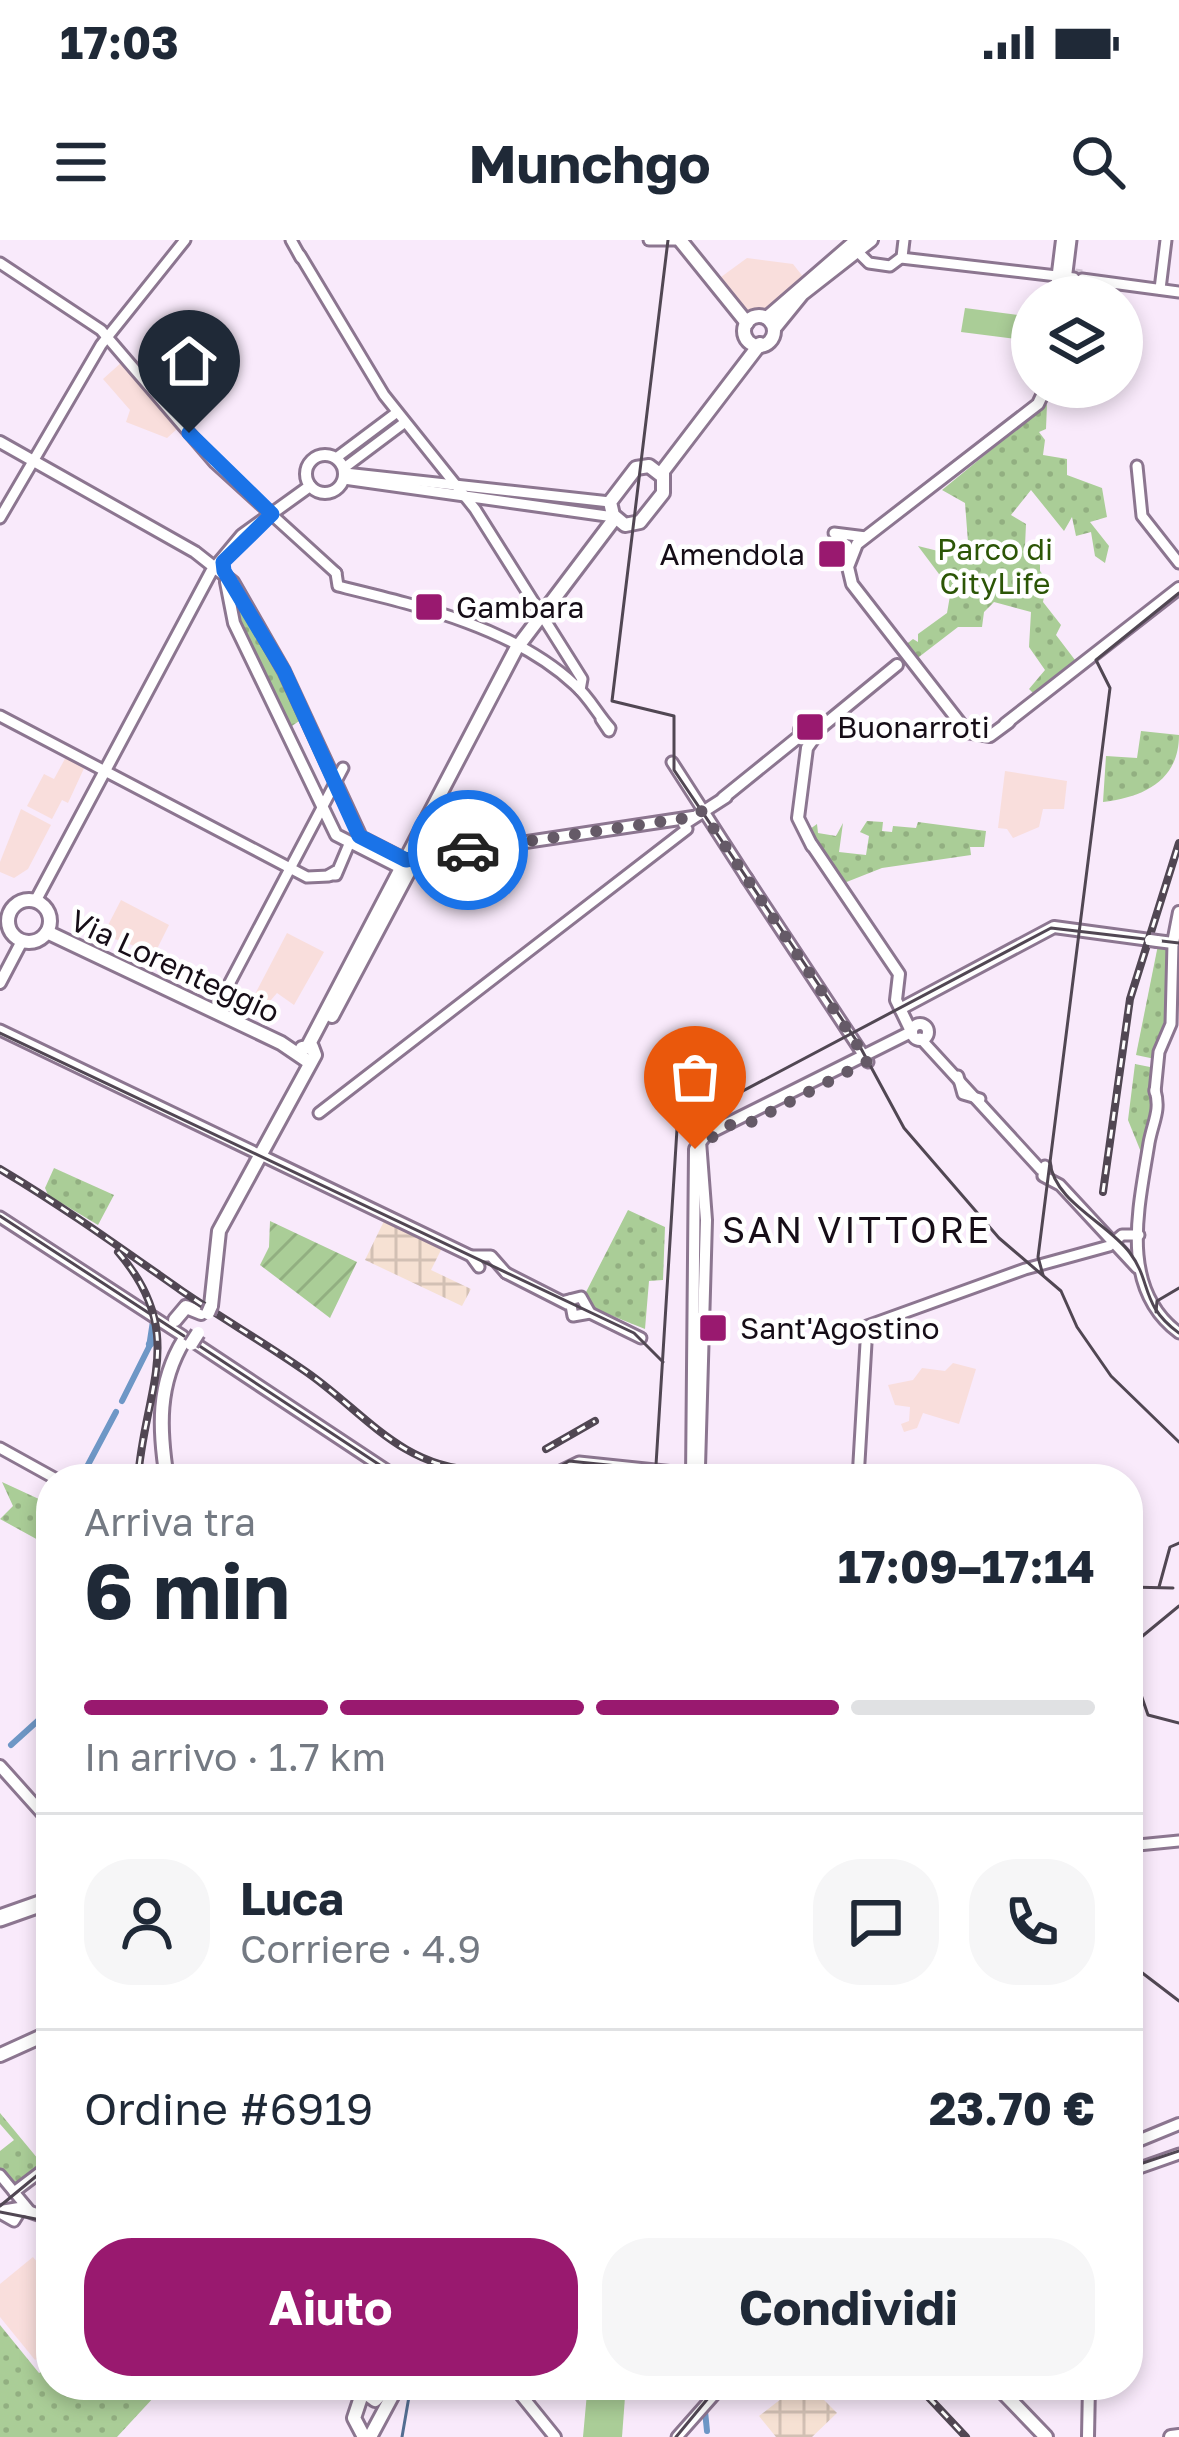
<!DOCTYPE html>
<html lang="it">
<head>
<meta charset="utf-8">
<style>
  body { margin:0; font-family:"Golos Text",sans-serif; background:#f6f6f7; color:#1f2937; height:100vh; display:flex; flex-direction:column; font-size:45px; white-space:nowrap }
  * { box-sizing:border-box; margin:0 }
  p { font-size:39px; color:#747a83 }
  .icon { flex:none; width:66px; height:66px; fill:none; stroke:currentColor; stroke-width:2; stroke-linecap:round; stroke-linejoin:round }
  .map { position:relative; flex:1; overflow:hidden }
  .details { position:absolute; left:36px; top:1224px; width:1107px; height:936px; display:flex; flex-direction:column; background:#fff; border-radius:48px; box-shadow:0 6px 18px #0003 }
  .details>* { flex:none }
  .controls { position:absolute; left:1011px; top:36px; display:grid; gap:24px }
  .controls a { display:grid; place-items:center; width:132px; height:132px; border-radius:50%; background:#fff; box-shadow:0 6px 18px #0003; font-size:60px }
  .pin { position:absolute; display:grid; place-items:center; width:102px; height:102px; color:#fff; margin:-123px -51px; border-radius:50% 50% 50% 0; rotate:-45deg; box-shadow:0 0 12px #0007 }
  .pin .icon { rotate:45deg }
  .courier { position:absolute; display:grid; place-items:center; width:120px; height:120px; margin:-60px; border:9px solid #1a73e8; border-radius:50%; background:#fff; color:#222; box-shadow:0 3px 15px #0007 }
  .head em { font-style:normal; font-weight:700 }
  .head div { display:flex; flex-direction:column-reverse }
  .head { display:flex; align-items:center; justify-content:space-between; height:204px; padding:0 48px }
  h1 { font-size:78px; font-weight:700; line-height:90px }
  .bar { display:grid; grid-template-columns:repeat(4,1fr); gap:18px 12px; align-content:center; height:144px; padding:0 48px }
  .bar i { height:15px; border-radius:9px; background:#e0e1e3 }
  .bar .selected { background:#99196f }
  .bar p { grid-column:span 4 }
  .line { display:flex; align-items:center; gap:30px; padding:0 48px; border-top:3px solid #e0e1e3 }
  .line div { flex:1 }
  .round { display:grid; place-items:center; flex:none; width:126px; height:126px; border-radius:48px; background:#f6f6f7 }
  .primary-button { display:flex; gap:24px; margin-top:auto; padding:24px 48px }
  .primary-button a { flex:1; height:138px; border-radius:48px; background:#99196f; color:#fff; font-size:48px; font-weight:700; line-height:138px; text-align:center }
  .primary-button a+a { background:#f6f6f7; color:#1f2937 }
  .status { display:flex; justify-content:space-between; align-items:center; height:84px; padding:0 60px; background:#fff; direction:ltr }
  .status svg { height:33px; fill:currentColor }
  header { display:flex; justify-content:space-between; align-items:center; height:156px; padding:0 48px; background:#fff; font-size:54px; font-weight:700 }
  .map>svg:first-child { display:block }
  .industrial { fill:url(#industrial-grid) }
  .education { fill:#f9dedc }
  .grass { fill:url(#grass-dots) }
  .garden { fill:url(#garden-furrows) }
  .pitch { fill:#aacd97 }
  .lines { fill:none; stroke-linecap:round; stroke-linejoin:round }
  .stream { stroke:#546e92; stroke-width:3 }
  .canal { stroke:#6e97c6; stroke-width:6 }
  .river { stroke:#6e97c6; stroke-width:8 }
  .tertiary-tunnel { stroke:#d7c9d9; stroke-width:9; stroke-dasharray:9 4.5; stroke-linecap:butt }
  .tertiary-casing { stroke:#8c7690; stroke-width:15 }
  .secondary-casing { stroke:#8c7690; stroke-width:16 }
  .primary-casing { stroke:#8c7690; stroke-width:18 }
  .motorway-casing { stroke:#8c7690; stroke-width:21 }
  .tertiary { stroke:#fff; stroke-width:9 }
  .secondary { stroke:#fff; stroke-width:10 }
  .primary { stroke:#fff; stroke-width:12 }
  .motorway { stroke:#fff; stroke-width:15 }
  .tram { stroke:#514753; stroke-width:3 }
  .rail-casing { stroke:#514753; stroke-width:8 }
  .rail { stroke:#fff; stroke-width:3; stroke-dasharray:9; stroke-linecap:butt }
  .secondary-bridge-casing { stroke:#8c7690; stroke-width:16; stroke-linecap:butt }
  .primary-bridge-casing { stroke:#8c7690; stroke-width:18; stroke-linecap:butt }
  .secondary-bridge { stroke:#fff; stroke-width:10 }
  .primary-bridge { stroke:#fff; stroke-width:12 }
  .done { stroke:#655a67; stroke-width:12; stroke-dasharray:0 21.6 }
  .route { stroke:#1a73e8; stroke-width:15 }
  .poi-dot { fill:#99196f; stroke:#fff; stroke-width:4.5 }
  .labels { text-anchor:middle; dominant-baseline:central; stroke-width:9; stroke-linejoin:round; paint-order:stroke }
  .park-label { font-size:30px; fill:#2c5606; stroke:#fff }
  .poi-label { font-size:30px; fill:#160d17; stroke:#fff; text-anchor:start }
  .street-label { font-size:30px; fill:#160d17; stroke:#fff }
  .quarter-label { font-size:36px; letter-spacing:3px; fill:#160d17; stroke:#fff }
</style>
</head>
<body>
<div class="status"><b>17:03</b><svg viewBox="0 0 49 12"><path d="M0 12V9h3v3zM5 12V6h3v6zM10 12V3h3v9zM15 12V0h3v12zM26 1h20v11H26zM47 4h2v5h-2z"/></svg></div>
<header><svg class="icon" aria-label="menu" viewBox="0 0 24 24"><path d="M4 6h16M4 12h16M4 18h16"/></svg>Munchgo<svg class="icon" aria-label="search" viewBox="0 0 24 24"><circle cx="10" cy="10" r="6"/><path d="M15 15l6 6"/></svg></header>
<div class="map">
<svg width="1179" height="2197" viewBox="0 0 1179 2197">
  <defs>
    <pattern id="industrial-grid" width="8" height="8" patternUnits="userSpaceOnUse" patternTransform="scale(3)"><rect width="8" height="8" fill="#f6e1d3"/><path d="M0 4h8M4 0v8" fill="none" stroke="#d2c0b4"/></pattern>
    <pattern id="grass-dots" width="8" height="8" patternUnits="userSpaceOnUse" patternTransform="scale(3)"><rect width="8" height="8" fill="#aacd97"/><path d="M2 2h.1M6 6h.1" fill="none" stroke="#92af81" stroke-width="1.8" stroke-linecap="round"/></pattern>
    <pattern id="garden-furrows" width="10" height="10" patternUnits="userSpaceOnUse" patternTransform="scale(3)"><rect width="10" height="10" fill="#aacd97"/><path d="M-1 1l2-2M0 10L10 0M9 11l2-2" fill="none" stroke="#92af81"/></pattern>
  </defs>
  <rect width="100%" height="100%" fill="#f9eafb"/>
  <g class="industrial">
    <polygon points="384,981 442,1008 431,1030 471,1049 462,1066 365,1020"/>
    <polygon points="799,2145 831,2145 820,2156 837,2173 812,2197 776,2197 759,2176"/>
  </g>
  <g class="education">
    <polygon points="747,18 793,24 804,38 771,72 750,73 721,37"/>
    <polygon points="122,122 177,189 167,198 126,182 130,170 103,139"/>
    <polygon points="67,515 86,524 68,563 62,560 52,579 27,566 44,534 54,539"/>
    <polygon points="1005,531 1067,541 1064,569 1043,569 1039,587 1013,598 1007,589 998,588"/>
    <polygon points="21,569 51,585 28,629 14,638 0,632 0,622"/>
    <polygon points="121,660 169,685 155,713 103,695"/>
    <polygon points="287,693 324,712 294,765 277,753 265,767 253,758"/>
    <polygon points="953,1123 976,1129 959,1184 923,1173 917,1188 904,1192 901,1184 909,1181 910,1167 895,1165 888,1145 913,1140 922,1128 945,1131"/>
    <polygon points="33,2017 51,2039 51,2107 35,2120 0,2077 0,2044"/>
  </g>
  <g class="grass">
    <polygon points="1047,164 1046,189 1039,192 1045,200 1043,215 1067,219 1067,235 1102,248 1107,277 1090,282 1109,306 1105,323 1095,316 1091,292 1076,296 1072,277 1064,291 1031,250 1011,275 1026,284 1025,306 1040,314 1040,331 1047,340 1043,362 1061,385 1056,395 1075,420 1033,453 1029,449 1045,430 1029,407 1031,372 994,362 984,372 982,387 958,387 915,420 904,406 913,399 918,402 918,394 947,373 951,350 918,306 950,314 968,302 965,263 942,250"/>
    <polygon points="234,352 302,479 289,488 234,372"/>
    <path d="M 1141,491 L 1179,495 C 1179,539 1146,557 1103,562 L 1106,516 L 1137,518 Z"/>
    <polygon points="867,581 883,582 882,591 892,592 893,586 916,588 918,582 986,591 984,607 970,607 971,615 882,628 844,643 810,589 817,584 818,593 836,596 843,583 839,612 866,615 869,596 860,592"/>
    <polygon points="1158,705 1171,707 1170,782 1155,819 1136,815"/>
    <polygon points="1135,824 1155,828 1156,871 1145,922 1128,880"/>
    <polygon points="54,928 114,955 98,985 48,955 45,948"/>
    <polygon points="628,970 665,987 663,1040 649,1041 645,1089 590,1067 585,1054"/>
    <polygon points="2,1242 41,1260 51,1244 51,1260 36,1286 46,1289 40,1301 0,1279 13,1266"/>
    <polygon points="0,1873 43,1925 15,1946 0,1930 0,1911 14,1900 0,1884"/>
    <polygon points="0,2085 39,2133 51,2128 51,2145 130,2145 143,2155 155,2156 117,2197 0,2197"/>
  </g>
  <polygon class="garden" points="270,981 357,1022 330,1078 260,1025 269,1007"/>
  <g class="pitch">
    <polygon points="965,68 1026,76 1023,100 961,92"/>
    <polygon points="587,2153 625,2157 622,2197 583,2197"/>
  </g>
  <g class="lines">
    <polyline class="stream" points="402,2197 411,2145"/>
    <g class="canal">
      <polyline points="122,1161 149,1107 153,1081"/>
      <polyline points="81,1238 116,1172"/>
      <polyline points="11,1505 42,1477 51,1445"/>
      <polyline points="704,2145 704,2161"/>
      <polyline points="705,2171 707,2191"/>
    </g>
    <polyline class="river" points="150,1104 155,1097"/>
    <polyline class="tertiary-tunnel" points="1075,33 1082,34"/>
    <g class="tertiary-casing">
      <g id="tertiary">
        <polyline points="291,0 301,18"/>
        <polyline points="649,0 675,0"/>
        <polyline points="857,11 869,23 890,26 902,17 904,0"/>
        <polyline points="300,15 384,155 475,269 582,439 580,450"/>
        <polyline points="901,18 1074,38"/>
        <polyline points="0,23 101,90 215,223 336,333"/>
        <polyline points="1082,39 1179,52"/>
        <polyline points="1160,49 1166,0"/>
        <polyline points="1064,57 1071,0"/>
        <polyline points="336,218 396,173"/>
        <polyline points="1137,226 1142,276 1179,323"/>
        <polyline points="344,228 404,183"/>
        <polyline points="345,233 610,262"/>
        <polyline points="344,239 614,277"/>
        <polyline points="0,278 101,105 185,0"/>
        <polyline points="834,293 866,297"/>
        <polyline points="833,302 847,305 851,315"/>
        <path d="M 336,333 L 338,346 C 416,365 513,387 575,445 C 589,457 598,475 610,488 L 609,491 L 601,479"/>
        <polyline points="0,476 307,637 329,636"/>
        <polyline points="672,522 748,640"/>
        <polyline points="336,631 329,635 336,635 350,602"/>
        <polyline points="746,637 868,822"/>
        <polyline points="217,767 343,528"/>
        <polyline points="0,790 471,1016 479,1027"/>
        <polyline points="920,798 1041,930"/>
        <polyline points="958,836 963,854 980,859"/>
        <path d="M 1155,850 C 1161,871 1153,881 1149,903 C 1139,967 1118,1048 1179,1093"/>
        <polyline points="1155,852 1159,812 1171,784 1173,703"/>
        <polyline points="319,873 687,589"/>
        <polyline points="1045,926 1043,936 1060,945 1137,1028"/>
        <polyline points="0,977 183,1096"/>
        <polyline points="471,1016 491,1016 506,1033"/>
        <polyline points="506,1033 567,1064"/>
        <polyline points="570,1060 573,1076 590,1073 641,1098"/>
        <polyline points="565,1061 581,1057 590,1073"/>
        <polyline points="195,1103 400,1239"/>
        <polyline points="0,1208 56,1239"/>
        <polyline points="564,1237 568,1239"/>
        <polyline points="544,1239 579,1222 741,1239"/>
        <polyline points="858,1239 867,1086 1025,1029 1109,1006 1122,995 1139,995"/>
        <polyline points="1128,1606 1179,1601"/>
        <polyline points="1128,1932 1179,1914"/>
        <polyline points="0,1935 29,1970"/>
        <polyline points="14,1952 51,1924"/>
        <polyline points="0,1973 14,1981 24,1965"/>
        <polyline points="677,2197 723,2145"/>
      </g>
    </g>
    <g class="secondary-casing">
      <g id="secondary">
        <polyline points="0,202 195,312 233,342 284,431 361,597 406,620 693,577"/>
        <circle cx="325" cy="234" r="19"/>
        <polyline points="226,342 234,383 336,595 401,628 408,625"/>
        <polyline points="1009,482 990,496 967,492 852,344 848,327 857,304 1038,164 1046,147"/>
        <polyline points="1005,484 1179,348"/>
        <polyline points="819,489 897,425"/>
        <polyline points="811,499 803,499 800,490 814,481 819,491 807,508 798,578 812,606"/>
        <polyline points="723,558 801,495"/>
        <polyline points="684,584 726,557"/>
        <polyline points="812,605 899,734 896,760 910,789"/>
        <polyline points="36,660 211,332 242,295 310,246"/>
        <polyline points="1157,701 1173,703 1179,672"/>
        <polyline points="0,743 22,701"/>
        <polyline points="900,769 1054,687 1150,700"/>
        <circle cx="920" cy="792" r="8"/>
        <polyline points="699,1227 706,980 700,901"/>
        <polyline points="692,1239 695,909 707,894 909,793"/>
        <polyline points="0,1526 51,1583"/>
        <polyline points="1128,1905 1179,1884"/>
        <polyline points="0,1971 19,1968 51,1979"/>
        <polyline points="513,2145 555,2197"/>
        <polyline points="1088,2197 1089,2145"/>
      </g>
    </g>
    <g class="primary-casing">
      <g id="primary">
        <polyline points="680,0 747,83"/>
        <polyline points="1056,57 1063,0"/>
        <circle cx="759" cy="91" r="15"/>
        <polyline points="768,77 857,0"/>
        <polyline points="776,86 802,54 871,0"/>
        <polyline points="662,236 649,226 636,228 610,262 613,275 625,285 640,282 663,253 663,231 760,104"/>
        <circle cx="29" cy="681" r="21"/>
        <polyline points="47,692 281,803 309,822"/>
        <polyline points="332,776 410,629"/>
        <polyline points="308,806 516,409 615,278"/>
        <polyline points="211,1066 219,991 315,815 312,807 302,808"/>
        <polyline points="175,1080 186,1067 201,1073"/>
        <path d="M 167,1239 C 159,1189 157,1144 184,1100"/>
        <polyline points="0,1815 51,1792"/>
        <polyline points="996,2145 1046,2197"/>
        <polyline points="364,2197 354,2178 363,2151 375,2160 385,2150"/>
        <polyline points="370,2197 398,2145"/>
        <polyline points="1171,2197 1179,2196"/>
      </g>
    </g>
    <g class="motorway-casing">
      <polyline id="motorway" points="0,1678 51,1660"/>
    </g>
    <use href="#tertiary" class="tertiary"/>
    <use href="#secondary" class="secondary"/>
    <use href="#primary" class="primary"/>
    <use href="#motorway" class="motorway"/>
    <g class="tram">
      <polyline points="668,0 612,461 674,476 674,530 858,803 904,888 999,998 1061,1051 1077,1087 1111,1136 1179,1202"/>
      <polyline points="0,793 634,1093 663,1122"/>
      <path d="M 1050,922 C 1054,962 1108,983 1130,1013 C 1152,1042 1140,1065 1179,1093"/>
      <polyline points="0,976 184,1096"/>
      <polyline points="1043,1035 1038,1017 1110,448 1096,420 1179,353"/>
      <polyline points="1156,1072 1157,1061 1179,1048"/>
      <polyline points="195,1103 401,1239"/>
      <polyline points="662,1232 656,1225 678,873 705,871 1051,688 1179,703"/>
      <polyline points="563,1236 561,1226 569,1221 744,1239"/>
      <polyline points="1128,1347 1173,1348"/>
      <polyline points="1159,1347 1170,1307 1179,1303"/>
      <polyline points="1128,1408 1179,1366"/>
      <polyline points="1128,1417 1148,1475 1179,1483"/>
      <polyline points="1128,1722 1179,1761"/>
      <polyline points="1128,1928 1179,1911"/>
      <polyline points="0,1966 51,1924"/>
      <polyline points="0,1972 51,1982"/>
      <polyline points="676,2197 719,2145"/>
    </g>
    <g class="rail-casing">
      <g id="rail">
        <path d="M 0,929 C 64,967 122,1009 182,1051 C 223,1079 265,1103 305,1131 C 362,1170 400,1227 475,1230"/>
        <polyline points="1103,952 1130,759 1179,603"/>
        <path d="M 118,1012 C 189,1094 144,1150 138,1239"/>
        <polyline points="546,1209 595,1181"/>
        <polyline points="917,2145 966,2197"/>
      </g>
    </g>
    <use href="#rail" class="rail"/>
    <g class="secondary-bridge-casing">
      <polyline id="secondary-bridge" points="1150,700 1157,701"/>
    </g>
    <g class="primary-bridge-casing">
      <g id="primary-bridge">
        <polyline points="208,1073 211,1066"/>
        <polyline points="191,1104 198,1093"/>
      </g>
    </g>
    <use href="#secondary-bridge" class="secondary-bridge"/>
    <use href="#primary-bridge" class="primary-bridge"/>
  </g>
  <g class="lines">
    <polyline class="done" points="468,610 693,577 702,571 868,821 751,882 730,885 695,909"/>
    <polyline class="route" points="189,193 272,274 223,322 224,331 284,431 359,596 406,620 468,610"/>
  </g>
  <g class="poi-dot">
    <rect x="817" y="299" width="30" height="30" rx="6"/>
    <rect x="414" y="352" width="30" height="30" rx="6"/>
    <rect x="795" y="472" width="30" height="30" rx="6"/>
    <rect x="698" y="1073" width="30" height="30" rx="6"/>
  </g>
  <g class="labels">
    <g class="park-label">
      <text x="995" y="309">Parco di<tspan x="995" dy="34">CityLife</tspan></text>
    </g>
    <g class="poi-label">
      <text x="805" y="314" text-anchor="end">Amendola</text>
      <text x="456" y="367">Gambara</text>
      <text x="837" y="487">Buonarroti</text>
      <text x="740" y="1088">Sant'Agostino</text>
    </g>
    <g class="street-label">
      <text transform="translate(175 726) rotate(25)">Via Lorenteggio</text>
    </g>
    <g class="quarter-label">
      <text x="857" y="989">SAN VITTORE</text>
    </g>
  </g>
</svg>
<div class="controls">
<a><svg class="icon" aria-label="layers" viewBox="0 0 24 24"><path d="M12 4l9 5-9 5-9-5zM3 14l9 5 9-5"/></svg></a>
</div>
<div class="pin" style="left:695px;top:909px;background:#ea580c"><svg class="icon" aria-label="bag" viewBox="0 0 24 24"><path d="M5 8h14l-1 12H6zM9 8a3 3 0 0 1 6 0"/></svg></div>
<div class="pin" style="left:189px;top:193px;background:#1f2937"><svg class="icon" aria-label="home" viewBox="0 0 24 24"><path d="M3 11l9-7 9 7M6 9v11h12V9"/></svg></div>
<div class="courier" style="left:468px;top:610px"><svg class="icon" aria-label="car" viewBox="0 0 24 24"><path d="M5 17H2v-5l4-1 3-4h7l3 4 3 1v5h-3M9 17h6M6 11h13"/><circle cx="7" cy="17" r="2"/><circle cx="17" cy="17" r="2"/></svg></div>
<section class="details">
<div class="head"><div><h1>6 min</h1><p>Arriva tra</p></div><em>17:09–17:14</em></div>
<div class="bar"><i class="selected"></i><i class="selected"></i><i class="selected"></i><i></i><p>In arrivo · 1.7 km</p></div>
<div class="line" style="height:216px"><a class="round"><svg class="icon" aria-label="person" viewBox="0 0 24 24"><circle cx="12" cy="8" r="4"/><path d="M4 21q1-7 8-7t8 7"/></svg></a><div><b>Luca</b><p>Corriere · 4.9</p></div><a class="round"><svg class="icon" aria-label="chat" viewBox="0 0 24 24"><path d="M4 5h16v11H9l-5 4z"/></svg></a><a class="round"><svg class="icon" aria-label="phone" viewBox="0 0 24 24"><path d="M5 4h4l2 5-3 2q2 4 5 5l2-3 5 2v4C11 20 4 13 5 4z"/></svg></a></div>
<div class="line" style="height:156px"><div>Ordine #6919</div><b>23.70 €</b></div>
<div class="primary-button"><a>Aiuto</a><a>Condividi</a></div>
</section>
</div>
</body>
</html>
